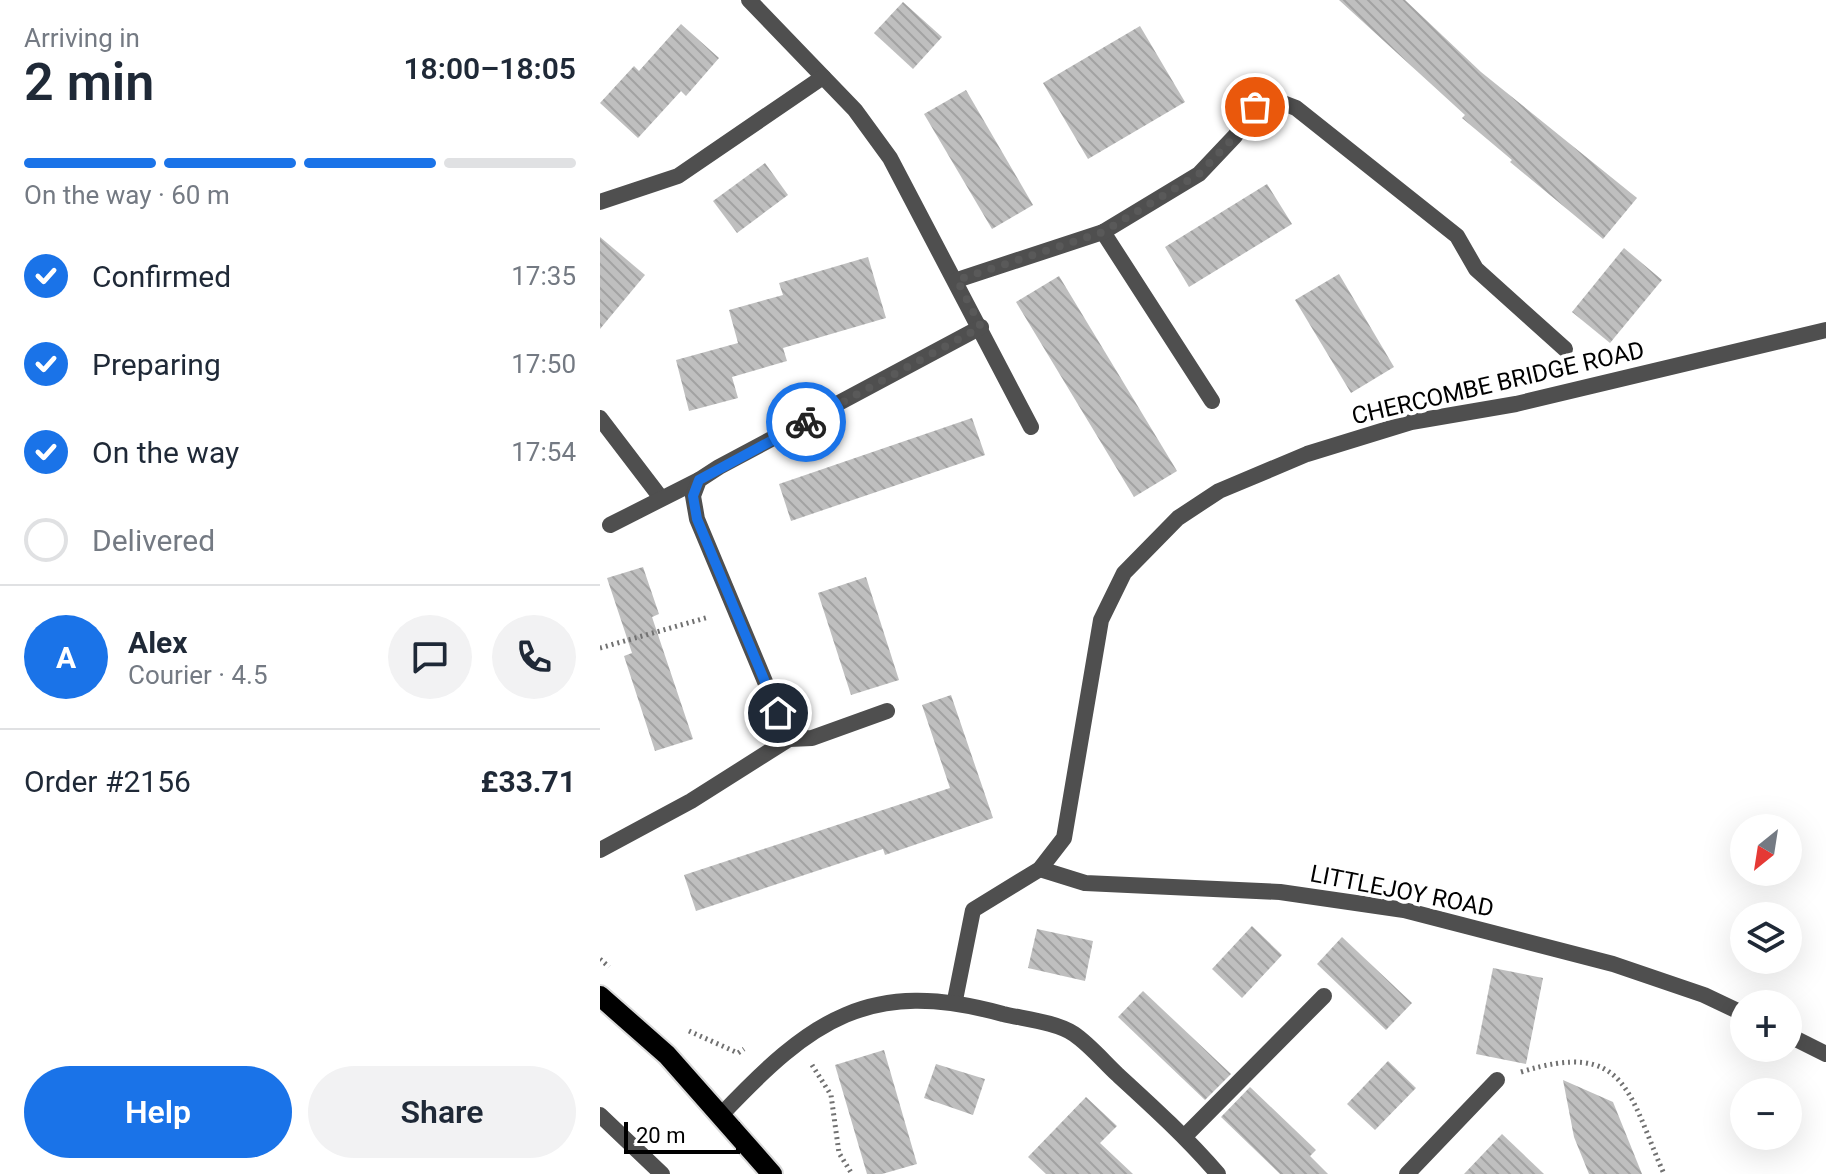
<!DOCTYPE html>
<html lang="en">
<head>
<meta charset="utf-8">
<style>
  body { margin:0; font-family:Roboto,sans-serif; background:#f2f2f3; color:#1f2937; height:100vh; display:flex; flex-direction:column; font-size:30px; white-space:nowrap }
  * { box-sizing:border-box; margin:0 }
  p { font-size:26px; color:#747a83 }
  .icon { flex:none; width:44px; height:44px; fill:none; stroke:currentColor; stroke-width:2; stroke-linecap:round; stroke-linejoin:round }
  .map { position:relative; flex:1; overflow:hidden }
  .side { display:flex; flex-direction:column; background:#fff; width:600px }
  .side>* { flex:none }
  .needle { width:52px; rotate:210deg }
  .controls { position:absolute; left:1130px; top:814px; display:grid; gap:16px }
  .controls a { display:grid; place-items:center; width:72px; height:72px; border-radius:50%; background:#fff; box-shadow:0 8px 32px #0002; font-size:40px }
  .scale { position:absolute; left:24px; bottom:20px; width:116px; box-sizing:border-box; padding-left:8px; border:4px solid #000; border-top:0; font-size:22px; line-height:28px; white-space:nowrap; color:#000; -webkit-text-stroke:6px #fff; paint-order:stroke }
  .pin { position:absolute; display:grid; place-items:center; width:68px; height:68px; color:#fff; margin:-34px; border:4px solid #fff; border-radius:50%; box-shadow:0 2px 8px #0007 }
  .courier { position:absolute; display:grid; place-items:center; width:80px; height:80px; margin:-40px; border:6px solid #1a73e8; border-radius:50%; background:#fff; color:#222; box-shadow:0 2px 10px #0007 }
  .overview em { font-style:normal; font-weight:600 }
  .overview div { display:flex; flex-direction:column-reverse }
  .overview { display:flex; align-items:center; justify-content:space-between; height:136px; padding:0 24px }
  h1 { font-size:52px; font-weight:600; line-height:60px }
  .bar { display:grid; grid-template-columns:repeat(4,1fr); gap:12px 8px; align-content:center; height:96px; padding:0 24px }
  .bar i { height:10px; border-radius:6px; background:#e0e1e3 }
  .bar .selected { background:#1a73e8 }
  .bar p { grid-column:span 4 }
  .line { display:flex; align-items:center; gap:20px; padding:0 24px; border-top:2px solid #e0e1e3 }
  .line div { flex:1 }
  .round { display:grid; place-items:center; flex:none; width:84px; height:84px; border-radius:42px; background:#f2f2f3 }
  ol { padding:0 24px; list-style:none }
  li { display:flex; align-items:center; gap:24px; height:88px }
  li p { margin-inline-start:auto }
  li .icon { padding:8px; border-radius:50%; background:#1a73e8; color:#fff; stroke-width:4 }
  li:last-child { color:#747a83 }
  li i { width:44px; height:44px; border:4px solid #e0e1e3; border-radius:50% }
  .primary-button { display:flex; gap:16px; margin-top:auto; padding:16px 24px }
  .primary-button a { flex:1; height:92px; border-radius:48px; background:#1a73e8; color:#fff; font-size:32px; font-weight:600; line-height:92px; text-align:center }
  .primary-button a+a { background:#f2f2f3; color:#1f2937 }
  main { display:flex; flex:1; min-height:0 }
  .map>svg:first-child { display:block }
  .building { fill:url(#building-back-hatch) }
  .lines { fill:none; stroke-linecap:round; stroke-linejoin:round }
  .primary-casing { stroke:#dbdbdb; stroke-width:24 }
  .path { stroke:#717171; stroke-width:5; stroke-dasharray:2 4; stroke-linecap:butt }
  .lane { stroke:#4f4f4f; stroke-width:16 }
  .street { stroke:#4f4f4f; stroke-width:16 }
  .primary { stroke:#000; stroke-width:20 }
  .done { stroke:#595959; stroke-width:8; stroke-dasharray:0 14.4 }
  .route { stroke:#1a73e8; stroke-width:10 }
  .labels { text-anchor:middle; dominant-baseline:central; stroke-width:8; stroke-linejoin:round; paint-order:stroke }
  .street-label { font-size:24px; fill:#000; stroke:#fff }
</style>
</head>
<body>
<main>
<section class="side">
<div class="overview"><div><h1>2 min</h1><p>Arriving in</p></div><em>18:00–18:05</em></div>
<div class="bar"><i class="selected"></i><i class="selected"></i><i class="selected"></i><i></i><p>On the way · 60 m</p></div>
<ol>
<li><svg class="icon" aria-label="check" viewBox="0 0 24 24"><path d="M5 12l5 5 9-10"/></svg>Confirmed<p>17:35</p></li>
<li><svg class="icon" aria-label="check" viewBox="0 0 24 24"><path d="M5 12l5 5 9-10"/></svg>Preparing<p>17:50</p></li>
<li><svg class="icon" aria-label="check" viewBox="0 0 24 24"><path d="M5 12l5 5 9-10"/></svg>On the way<p>17:54</p></li>
<li><i></i>Delivered</li>
</ol>
<div class="line" style="height:144px"><b class="round" style="background:#1a73e8;color:#fff">A</b><div><b>Alex</b><p>Courier · 4.5</p></div><a class="round"><svg class="icon" aria-label="chat" viewBox="0 0 24 24"><path d="M4 5h16v11H9l-5 4z"/></svg></a><a class="round"><svg class="icon" aria-label="phone" viewBox="0 0 24 24"><path d="M5 4h4l2 5-3 2q2 4 5 5l2-3 5 2v4C11 20 4 13 5 4z"/></svg></a></div>
<div class="line" style="height:104px"><div>Order #2156</div><b>£33.71</b></div>
<div class="primary-button"><a>Help</a><a>Share</a></div>
</section>
<div class="map">
<svg width="1226" height="1174" viewBox="0 0 1226 1174">
  <defs>
    <pattern id="building-back-hatch" width="6" height="6" patternUnits="userSpaceOnUse" patternTransform="scale(2)"><rect width="6" height="6" fill="#bfbfbf"/><path d="M-1 5l2 2M0 0l6 6M5-1l2 2" fill="none" stroke="#a2a2a2"/></pattern>
  </defs>
  <rect width="100%" height="100%" fill="#fff"/>
  <g class="building">
    <polygon points="739,0 805,0 881,72 1037,198 1003,239 910,162 912,160 862,118 865,115"/>
    <polygon points="303,2 342,37 313,69 274,33"/>
    <polygon points="81,24 119,58 86,96 81,91 38,138 0,103 34,66 39,71"/>
    <polygon points="540,26 585,102 488,159 443,83"/>
    <polygon points="366,90 433,205 392,229 324,114"/>
    <polygon points="165,163 188,195 137,233 113,201"/>
    <polygon points="667,184 692,224 589,287 565,247"/>
    <polygon points="0,237 45,275 0,329"/>
    <polygon points="1024,248 1062,280 1010,343 972,312"/>
    <polygon points="268,257 286,318 183,348 187,361 132,377 138,398 89,411 76,360 138,343 129,310 183,295 179,283"/>
    <polygon points="739,274 794,367 751,393 695,300"/>
    <polygon points="459,276 577,471 534,497 416,302"/>
    <polygon points="372,418 385,455 191,521 179,484"/>
    <polygon points="43,567 59,614 52,617 93,739 55,751 24,656 32,653 7,578"/>
    <polygon points="266,577 299,680 251,695 218,593"/>
    <polygon points="351,695 393,818 285,855 283,849 96,911 84,875 350,788 322,705"/>
    <polygon points="652,926 682,955 642,998 612,969"/>
    <polygon points="437,929 493,941 485,981 428,968"/>
    <polygon points="742,937 812,1003 786,1030 717,964"/>
    <polygon points="893,968 943,978 926,1064 876,1054"/>
    <polygon points="543,991 631,1074 605,1100 518,1017"/>
    <polygon points="284,1050 317,1164 282,1174 267,1174 235,1065"/>
    <polygon points="788,1061 816,1088 775,1130 747,1104"/>
    <polygon points="336,1064 385,1079 373,1115 324,1098"/>
    <polygon points="963,1080 1013,1102 1042,1174 989,1174 974,1137"/>
    <polygon points="650,1087 716,1150 710,1156 728,1174 680,1174 621,1117"/>
    <polygon points="486,1097 517,1126 500,1143 533,1174 446,1174 428,1157"/>
    <polygon points="902,1134 944,1174 864,1174"/>
  </g>
  <g class="lines">
    <g class="primary-casing">
      <polyline id="primary" points="0,996 67,1055 172,1174"/>
    </g>
    <g class="path">
      <polyline points="0,648 109,617"/>
      <polyline points="0,959 9,967"/>
      <polyline points="89,1031 138,1053 144,1049"/>
      <polyline points="212,1065 231,1095 239,1153 252,1174"/>
      <path d="M 921,1072 C 1026,1039 1028,1092 1064,1174"/>
    </g>
    <g class="lane">
      <polyline points="503,232 612,401"/>
      <polyline points="0,418 61,498"/>
      <polyline points="0,850 91,801 189,739"/>
      <polyline points="0,1115 62,1174"/>
      <polyline points="585,1136 724,996"/>
    </g>
    <g class="street">
      <polyline points="149,0 255,110 290,158 431,427"/>
      <polyline points="0,202 78,176 223,77"/>
      <polyline points="357,280 503,232 599,174 635,136 655,107 675,100 696,108 857,236 876,269 965,349"/>
      <polyline points="10,525 99,480"/>
      <polyline points="287,711 212,738 189,739 97,519 93,496 99,480 119,467 381,327"/>
      <polyline points="440,869 485,883 680,892 804,910 1013,964 1104,995 1144,1014"/>
      <polyline points="355,1000 373,910 440,869 464,838 501,620 524,573 578,518 619,491 707,454 811,422 916,404 1226,330"/>
      <polyline points="1188,1035 1226,1054"/>
      <path d="M 121,1115 C 211,1020 269,977 403,1014 C 424,1019 456,1022 474,1034 C 490,1045 504,1062 518,1075 C 553,1107 587,1138 618,1174"/>
      <polyline points="807,1174 897,1080"/>
    </g>
    <use href="#primary" class="primary"/>
  </g>
  <g class="lines">
    <polyline class="done" points="206,422 381,327 357,280 503,232 599,174 635,136 655,107"/>
    <polyline class="route" points="178,713 97,519 93,496 99,480 206,422"/>
  </g>
  <g class="labels">
    <g class="street-label">
      <text transform="translate(898 383) rotate(-13)">CHERCOMBE BRIDGE ROAD</text>
      <text transform="translate(802 891) rotate(11)">LITTLEJOY ROAD</text>
    </g>
  </g>
</svg>
<div class="controls">
<a><svg class="needle" viewBox="-14 -14 28 28"><path d="M0-13l5 13h-10z" fill="#e53935"/><path d="M0 13l5-13h-10z" fill="#747a83"/></svg></a>
<a><svg class="icon" aria-label="layers" viewBox="0 0 24 24"><path d="M12 4l9 5-9 5-9-5zM3 14l9 5 9-5"/></svg></a>
<a>+</a>
<a>−</a>
</div>
<div class="scale">20 m</div>
<div class="pin" style="left:655px;top:107px;background:#ea580c"><svg class="icon" aria-label="bag" viewBox="0 0 24 24"><path d="M5 8h14l-1 12H6zM9 8a3 3 0 0 1 6 0"/></svg></div>
<div class="pin" style="left:178px;top:713px;background:#1f2937"><svg class="icon" aria-label="home" viewBox="0 0 24 24"><path d="M3 11l9-7 9 7M6 9v11h12V9"/></svg></div>
<div class="courier" style="left:206px;top:422px"><svg class="icon" aria-label="bike" viewBox="0 0 24 24"><circle cx="6" cy="16" r="4"/><circle cx="18" cy="16" r="4"/><path d="M6 16l4-8h5l3 8M10 8l3 8H6M13 5h3"/></svg></div>
</div>
</main>
</body>
</html>
